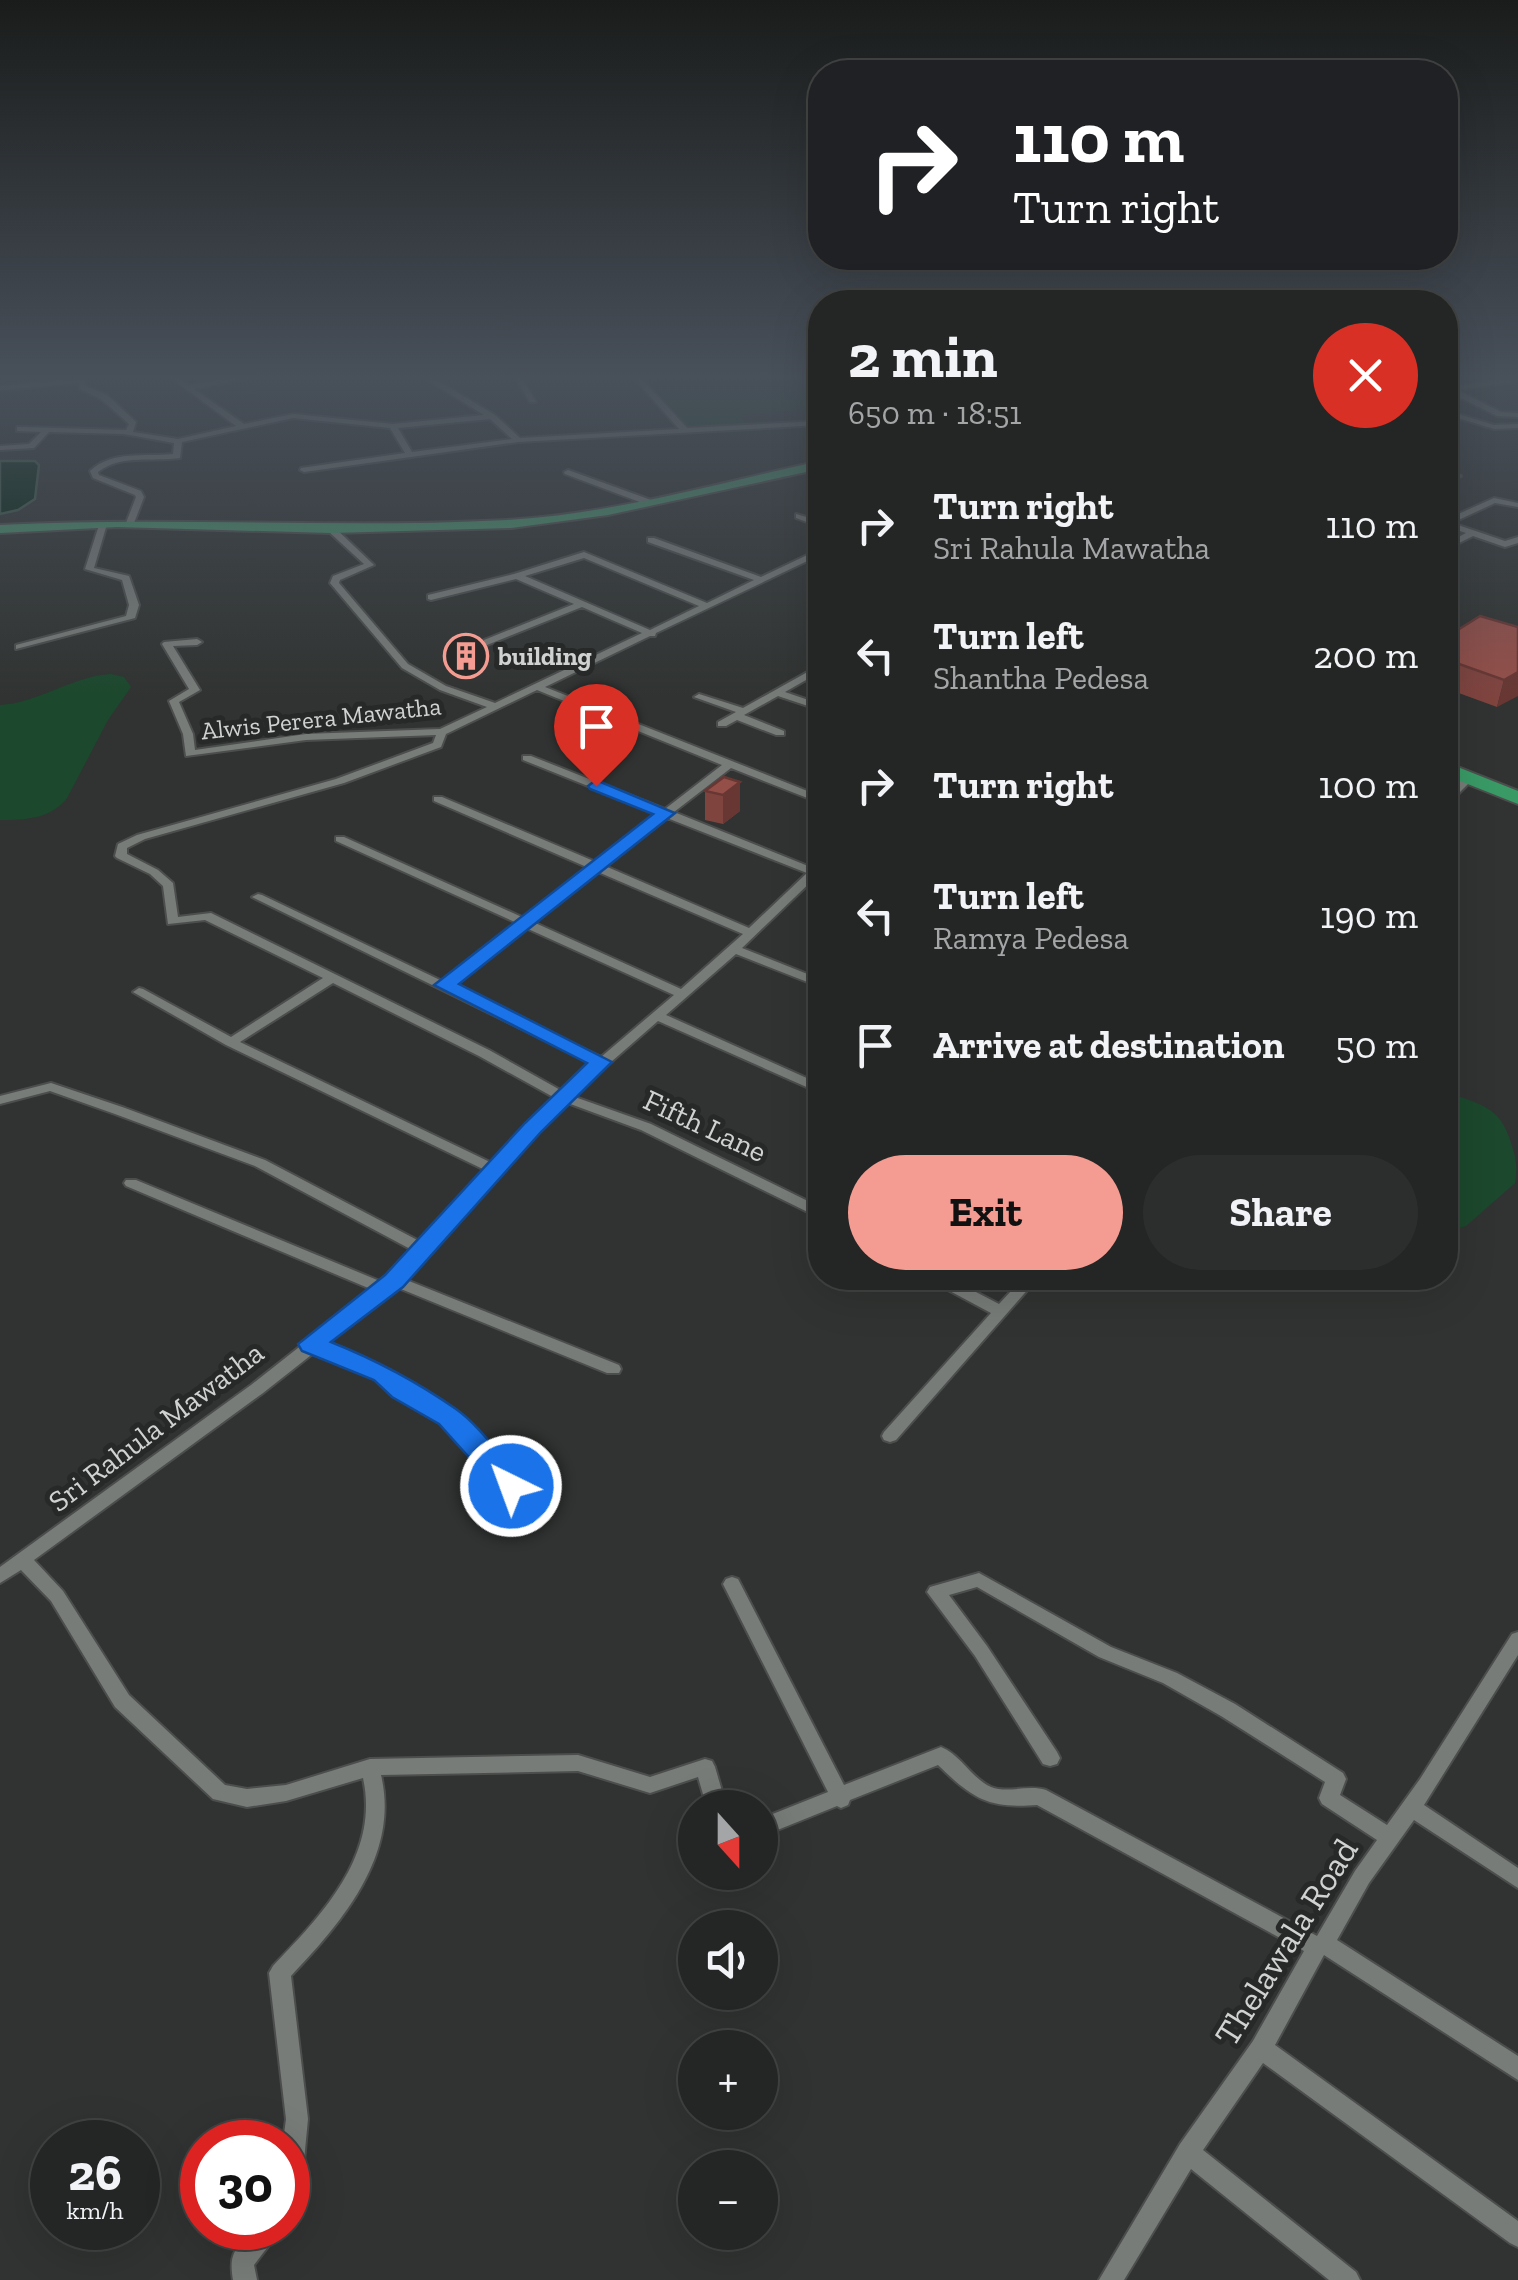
<!DOCTYPE html>
<html lang="en">
<head>
<meta charset="utf-8">
<style>
	:root { --surface:#242625; --page:#2c2e2d; --text:#f1f3f6; --muted:#a3a5a7; --line:#414342; --accent:#f59c92 }
	body { margin:0; font-family:"Zilla Slab",serif; background:var(--page); color:var(--text); height:100vh; display:flex; flex-direction:column; font-size:38px; white-space:nowrap }
	* { box-sizing:border-box; margin:0 }
	p { font-size:32px; color:var(--muted) }
	.icon { flex:none; width:55px; height:55px; fill:none; stroke:currentColor; stroke-width:2; stroke-linecap:round; stroke-linejoin:round }
	.map { position:relative; flex:1; overflow:hidden }
	.panel { position:absolute; left:808px; top:290px; width:650px; height:1000px; display:flex; flex-direction:column; background:var(--surface); border-radius:40px; box-shadow:0 10px 40px #0002,0 0 0 2px var(--line) }
	.panel>* { flex:none }
	.top-card { position:absolute; left:808px; top:60px; width:650px; height:210px; border-radius:40px; box-shadow:0 10px 40px #0002,0 0 0 2px var(--line); background:#202124; color:#fff; overflow:hidden }
	.needle { width:65px; rotate:159deg }
	.fabs { position:absolute; left:678px; top:1790px; display:grid; gap:20px }
	.fabs a { display:grid; place-items:center; width:100px; height:100px; border-radius:50%; background:var(--surface); box-shadow:0 10px 40px #0002,0 0 0 2px var(--line); font-size:50px }
	.speed { position:absolute; left:30px; top:2120px; display:flex; gap:20px; font-size:50px; font-weight:700; text-align:center }
	.speed>* { display:grid; place-content:center; width:130px; height:130px; border-radius:50%; background:var(--surface); box-shadow:0 10px 40px #0002,0 0 0 2px var(--line); line-height:1 }
	.speed small { font-size:25px; font-weight:400 }
	.speed .limit { border:15px solid #d22; background:#fff; color:#111 }
	.pin { position:absolute; display:grid; place-items:center; width:85px; height:85px; color:#fff; margin:-102px -42px; border-radius:50% 50% 50% 0; rotate:-45deg; box-shadow:0 0 10px #0007 }
	.pin .icon { rotate:45deg }
	.me { position:absolute; width:110px; margin:-55px; rotate:318deg; stroke-linejoin:round; filter:drop-shadow(0 0 8px #0008) }
	.turn { display:flex; align-items:center; gap:35px; height:210px; padding:0 40px; font-size:45px }
	.turn .icon { width:130px; height:130px; stroke-width:2.5 }
	.turn b { display:block; font-size:70px; line-height:85px }
	.round { display:grid; place-items:center; flex:none; width:105px; height:105px; border-radius:52px; background:var(--page) }
	.head { display:flex; align-items:center; justify-content:space-between; height:170px; padding:0 40px }
	h1 { font-size:60px; font-weight:800; line-height:75px }
	.primary-button { display:flex; gap:20px; margin-top:auto; padding:20px 40px }
	.primary-button a { flex:1; height:115px; border-radius:60px; background:var(--accent); color:#111; font-size:40px; font-weight:800; line-height:115px; text-align:center }
	.primary-button a+a { background:var(--page); color:var(--text) }
	ul { padding:0; list-style:none }
	li { display:flex; align-items:center; gap:30px; height:130px; padding:0 40px }
	li div { flex:1 }
	li b { display:block; font-size:38px }
	li em { font-style:normal }
	.map>svg:first-child { display:block }
	.green { fill:#1c482d }
	.water { fill:#00230f; stroke:#3e5849; stroke-width:2.5 }
	.lines { fill:none; stroke-linecap:round; stroke-linejoin:round }
	.minor-casing { stroke:#4c4e4d; stroke-width:4 }
	.primary-casing { stroke:#4c4e4d; stroke-width:4 }
	.trunk-casing { stroke:#4c4e4d; stroke-width:4 }
	.minor { fill:#787c79; fill-rule:evenodd }
	.primary { fill:#49936b; fill-rule:evenodd }
	.trunk { fill:#399a66; fill-rule:evenodd }
	.wall { fill:#80443f }
	.shaded-wall { fill:#683733 }
	.building { fill:#954f49; stroke:#683733; stroke-width:2.5 }
	.route { fill:#1a73e8; stroke:#114b97; stroke-width:2.5 }
	.labels { text-anchor:middle; stroke-width:10; stroke-linejoin:round; paint-order:stroke }
	.far-poi-label { font-size:25px; font-weight:bold; fill:#d0d2d1; stroke:#262927; text-anchor:start }
	.far-street-label { font-size:25px; fill:#d0d2d1; stroke:#262927 }
	.street-label { font-size:30px; fill:#d0d2d1; stroke:#262927 }
	.near-street-label { font-size:35px; fill:#d0d2d1; stroke:#262927 }
</style>
</head>
<body>
<div class="map">
<svg width="1518" height="2280" viewBox="0 0 1518 2280">
	<rect width="100%" height="100%" fill="#303331"/>
	<!-- green -->
	<g class="green">
		<polygon points="642,378 820,378 820,403 792,411 739,415 747,425 689,428"/>
		<path d="M111,674L124,677L131,687L108,720L67,798C51,819 25,820 0,820V705C39,703 72,676 111,674Z"/>
		<path d="M1445,1091C1479,1105 1500,1105 1511,1143C1516,1158 1518,1167 1515,1183L1466,1226L1445,1232Z"/>
	</g>
	<!-- water -->
	<polygon class="water" points="0,461 35,461 39,465 35,499 18,510 0,514"/>
	<g class="lines">
		<defs>
			<g id="minor">
				<path d="M85,378L86,386L107,395L136,422L133,432L178,439L236,426L171,378H179L189,385L230,378H249L194,389L244,424L293,414L393,424L484,415L424,378H433L495,415L520,438L679,429L634,378H641L687,428L820,421V425L518,442L304,472L300,470L301,468L405,453L390,428L293,418L182,442L180,458C153,462 121,454 98,472L99,475L141,491L144,497L134,523L130,526L126,523L136,497L135,495L93,478L90,471C112,450 145,457 173,454L174,443L124,434L49,432L34,448L0,450V446L29,444L41,432L17,431V427H20L126,430L129,424L101,399L80,389L79,383L0,390V386ZM490,419L512,439L412,452L398,428Z"/>
				<polygon points="515,378 522,378 536,402 530,402"/>
				<polygon points="1507,378 1518,378 1518,381 1457,390 1501,412 1518,413 1518,417 1497,416 1449,392 1445,392 1445,388"/>
				<polygon points="1445,410 1494,425 1518,424 1518,428 1494,429 1445,414"/>
				<polygon points="1445,453 1450,454 1450,458 1445,458"/>
				<polygon points="568,470 651,500 652,502 645,504 565,474 564,472"/>
				<polygon points="1454,474 1461,476 1445,484 1445,479"/>
				<polygon points="1494,498 1518,503 1518,507 1495,503 1452,523 1505,541 1518,537 1518,543 1505,547 1473,536 1445,550 1445,544 1466,533 1445,526 1445,520"/>
				<polygon points="796,514 820,521 820,527 796,518"/>
				<polygon points="100,522 107,524 94,568 129,576 139,605 135,618 16,649 16,645 126,616 129,605 122,580 85,569"/>
				<path d="M328,527H334L374,565L340,580L339,583L408,664L446,686L495,703L642,633L582,607L487,645L484,644V640L574,604L516,579L431,600L428,599V595L514,574L584,552L707,603L754,580L648,542V538H654L761,577L820,549V555L656,633L655,636H650L545,687L820,796V803L731,768L674,812L813,868L820,864V873L742,948L820,979V987L736,954L666,1015L820,1084V1093L658,1021L572,1096L651,1124L820,1207V1218L641,1130L565,1102L404,1279L619,1365L621,1369L619,1373H607L396,1287L325,1344L390,1370L407,1386L455,1414L517,1481L519,1485L517,1489L511,1491L505,1489L443,1422L395,1394L378,1378L315,1352L263,1393L34,1560L63,1591L129,1695L225,1785L247,1789L286,1785L370,1759L578,1755L650,1777L705,1759L712,1761L715,1767L727,1808H707L698,1777L650,1793L578,1771L381,1775C400,1855 342,1922 291,1976L308,2119L300,2202L296,2210L288,2214V2142H283L286,2119L269,1973L273,1966C322,1915 380,1855 363,1778L286,1801L247,1807L213,1799L115,1707L51,1601L21,1570L0,1583V1567L251,1385L303,1344L306,1340L310,1339L373,1290L126,1186L124,1183L126,1180H136L382,1282L414,1251L255,1166L115,1114L50,1091L0,1104V1096L51,1083L125,1108L265,1160L421,1242L487,1171L226,1045L133,992L139,988L143,989L231,1037L323,978L205,920L168,924L163,886L150,874L117,858L115,856L118,844L137,835L336,779L433,743L436,735L306,740L186,756L183,734L169,701L189,689L162,644L164,642L197,639L202,642L197,645L173,646L200,690L179,702L193,734L195,750L306,734L440,729L487,707L440,690L402,668L330,583L333,576L364,564L328,531ZM584,558L699,606L650,630L525,576ZM537,690L722,765L665,809L531,756H523V760L658,814L596,862L442,797H434V801L589,868L524,918L344,837H336V841L517,923L442,981L262,895L258,894L252,897L594,1064L562,1091L489,1050L211,913L178,917L173,883L158,870L127,854V848L145,839L344,783L441,747L446,734ZM667,818L807,873L749,928L605,866ZM598,872L743,934L681,989L533,922ZM526,928L674,995L601,1057L452,986ZM333,983L479,1056L555,1098L494,1164L240,1042Z"/>
				<polygon points="820,665 820,672 785,692 820,704 820,710 778,696 744,715 784,731 784,735 776,735 737,720 726,726 718,726 718,722 736,712 694,697 699,694 743,708"/>
				<polygon points="1468,775 1473,778 1472,780 1449,803 1445,804 1445,795 1464,776"/>
				<polygon points="931,1278 949,1278 999,1304 1023,1278 1038,1278 896,1440 890,1442 884,1440 882,1436 884,1432 991,1313 933,1282"/>
				<path d="M979,1573L1111,1647L1177,1673L1235,1704L1343,1773L1346,1779L1340,1795L1387,1825L1420,1779L1512,1634L1518,1632V1655L1424,1805L1518,1868V1888L1414,1820L1369,1883L1337,1940L1518,2056V2080L1324,1955L1275,2045L1518,2221V2247L1510,2243L1263,2063L1203,2150L1356,2272L1360,2280H1329L1191,2169L1124,2280H1099L1180,2144L1253,2041L1304,1951L1037,1805C988,1809 972,1798 938,1765L850,1800L848,1805L841,1808L837,1806L760,1837V1819L828,1792L723,1584L726,1579L732,1577L738,1579L844,1785L941,1747C961,1755 971,1778 991,1787C1008,1794 1028,1784 1046,1790L1317,1936L1355,1871L1377,1840L1322,1804L1319,1798L1325,1782L1221,1716L1163,1683L1099,1657L977,1587L949,1595L987,1646L1057,1752L1060,1758L1057,1764L1050,1766L1043,1764L975,1656L927,1592L930,1587Z"/>
				<path d="M254,2228H280L276,2236L254,2265L257,2280H233C228,2251 237,2249 254,2228Z"/>
			</g>
			<path id="primary" d="M820,461V469L608,515L511,528L331,533L117,527L0,533V525C169,516 338,529 507,520C613,514 718,483 820,461Z"/>
			<polygon id="trunk" points="1445,762 1518,791 1518,804 1445,775"/>
		</defs>
		<!-- minor casing -->
		<use href="#minor" class="minor-casing"/>
		<!-- primary casing -->
		<use href="#primary" class="primary-casing"/>
		<!-- trunk casing -->
		<use href="#trunk" class="trunk-casing"/>
		<!-- minor -->
		<use href="#minor" class="minor"/>
		<!-- primary -->
		<use href="#primary" class="primary"/>
		<!-- trunk -->
		<use href="#trunk" class="trunk"/>
	</g>
	<!-- wall -->
	<g class="wall">
		<polygon points="1518,627 1497,707 1445,688 1445,638"/>
		<polygon points="449,648 481,650 481,657 465,664 450,655"/>
		<polygon points="724,777 740,811 723,824 705,820 705,791"/>
	</g>
	<!-- shaded-wall -->
	<g class="shaded-wall">
		<polygon points="481,650 481,657 465,664 465,657"/>
		<polygon points="1518,672 1518,696 1497,707 1504,680"/>
		<polygon points="740,782 740,811 723,824 723,795"/>
	</g>
	<!-- building -->
	<g class="building">
		<polygon points="1480,616 1518,627 1518,672 1504,680 1445,659 1445,638"/>
		<polygon points="466,642 481,650 465,657 449,648"/>
		<polygon points="724,777 740,782 723,795 705,791"/>
	</g>
	<!-- sky -->
	<linearGradient id="sky" x2="0" y2="1"><stop stop-color="#1a1c1b"/><stop offset="0.54" stop-color="#48505a"/><stop offset="1" stop-color="#48505a" stop-opacity="0"/></linearGradient>
	<rect width="1518" height="698" fill="url(#sky)"/>
	<!-- route -->
	<path class="route" d="M596,780L675,813L459,984L612,1062L541,1132L403,1287L331,1342C376,1360 416,1381 456,1409C480,1426 500,1456 521,1478L525,1486L521,1493L511,1496L501,1493L439,1424L392,1397L374,1380L302,1351L298,1344L385,1275L525,1123L587,1063L434,985L653,814L590,789L588,786Z"/>
	<!-- icons -->
	<defs>
		<symbol id="building-ring" viewBox="-11 -11 22 22"><circle r="9.5" fill="#262927" stroke="#f59c92" stroke-width="1.5"/><path d="M-4-6H4V6H1V3H-1V6H-4ZM-2.5-4.3h1.7v1.8h-1.7ZM.8-4.3h1.7v1.8H.8ZM-2.5-1h1.7V.8h-1.7ZM.8-1h1.7V.8H.8Z" fill="#f59c92"/></symbol>
	</defs>
	<g fill-rule="evenodd">
		<use href="#building-ring" x="441" y="631" width="50" height="50"/>
	</g>
	<g class="labels">
		<!-- far-poi labels -->
		<g class="far-poi-label">
			<text x="498" y="665">building</text>
		</g>
		<!-- far-street labels -->
		<g class="far-street-label">
			<text transform="translate(321 718) rotate(-6)" y="9">Alwis Perera Mawatha</text>
		</g>
		<!-- street labels -->
		<g class="street-label">
			<text transform="translate(705 1126) rotate(25)" y="10">Fifth Lane</text>
			<text transform="translate(156 1427) rotate(-37)" y="10">Sri Rahula Mawatha</text>
		</g>
		<!-- near-street labels -->
		<g class="near-street-label">
			<text transform="translate(1286 1942) rotate(-58)" y="12">Thelawala Road</text>
		</g>
	</g>
</svg>
<div class="fabs">
<a><svg class="needle" viewBox="-14 -14 28 28"><path d="M0-13l5 13h-10z" fill="#e53935"/><path d="M0 13l5-13h-10z" fill="#a3a5a7"/></svg></a>
<a><svg class="icon" aria-label="sound" viewBox="0 0 24 24"><path d="M4 9h4l5-4v14l-5-4H4zM17 9q2 3 0 6"/></svg></a>
<a>+</a>
<a>−</a>
</div>
<div class="speed"><div>26<small>km/h</small></div><div class="limit">30</div></div>
<div class="pin" style="left:596px;top:786px;background:#d93025"><svg class="icon" aria-label="arrive" viewBox="0 0 24 24"><path d="M6 21V4h12l-3 4 3 4H6"/></svg></div>
<svg class="me" style="left:511px;top:1486px" viewBox="-20 -20 40 40"><circle r="17" fill="#1a73e8" stroke="#fff" stroke-width="3"/><path d="M0-11L8 9 0 5-8 9z" fill="#fff"/></svg>
<div class="top-card">
<div class="turn"><svg class="icon" aria-label="right" viewBox="0 0 24 24"><path d="M7 20v-9h11M14 6l5 5-5 5"/></svg><div><b>110 m</b>Turn right</div></div>
</div>
<section class="panel">
<div class="head"><div><h1>2 min</h1><p>650 m · 18:51</p></div><a class="round" style="background:#d93025;color:#fff"><svg class="icon" aria-label="close" viewBox="0 0 24 24"><path d="M6 6l12 12M18 6L6 18"/></svg></a></div>
<ul>
<li><svg class="icon" aria-label="right" viewBox="0 0 24 24"><path d="M7 20v-9h11M14 6l5 5-5 5"/></svg><div><b>Turn right</b><p>Sri Rahula Mawatha</p></div><em>110 m</em></li>
<li><svg class="icon" aria-label="left" viewBox="0 0 24 24"><path d="M17 20v-9H6M10 6l-5 5 5 5"/></svg><div><b>Turn left</b><p>Shantha Pedesa</p></div><em>200 m</em></li>
<li><svg class="icon" aria-label="right" viewBox="0 0 24 24"><path d="M7 20v-9h11M14 6l5 5-5 5"/></svg><div><b>Turn right</b></div><em>100 m</em></li>
<li><svg class="icon" aria-label="left" viewBox="0 0 24 24"><path d="M17 20v-9H6M10 6l-5 5 5 5"/></svg><div><b>Turn left</b><p>Ramya Pedesa</p></div><em>190 m</em></li>
<li><svg class="icon" aria-label="arrive" viewBox="0 0 24 24"><path d="M6 21V4h12l-3 4 3 4H6"/></svg><div><b>Arrive at destination</b></div><em>50 m</em></li>
</ul>
<div class="primary-button"><a>Exit</a><a>Share</a></div>
</section>
</div>
</body>
</html>
